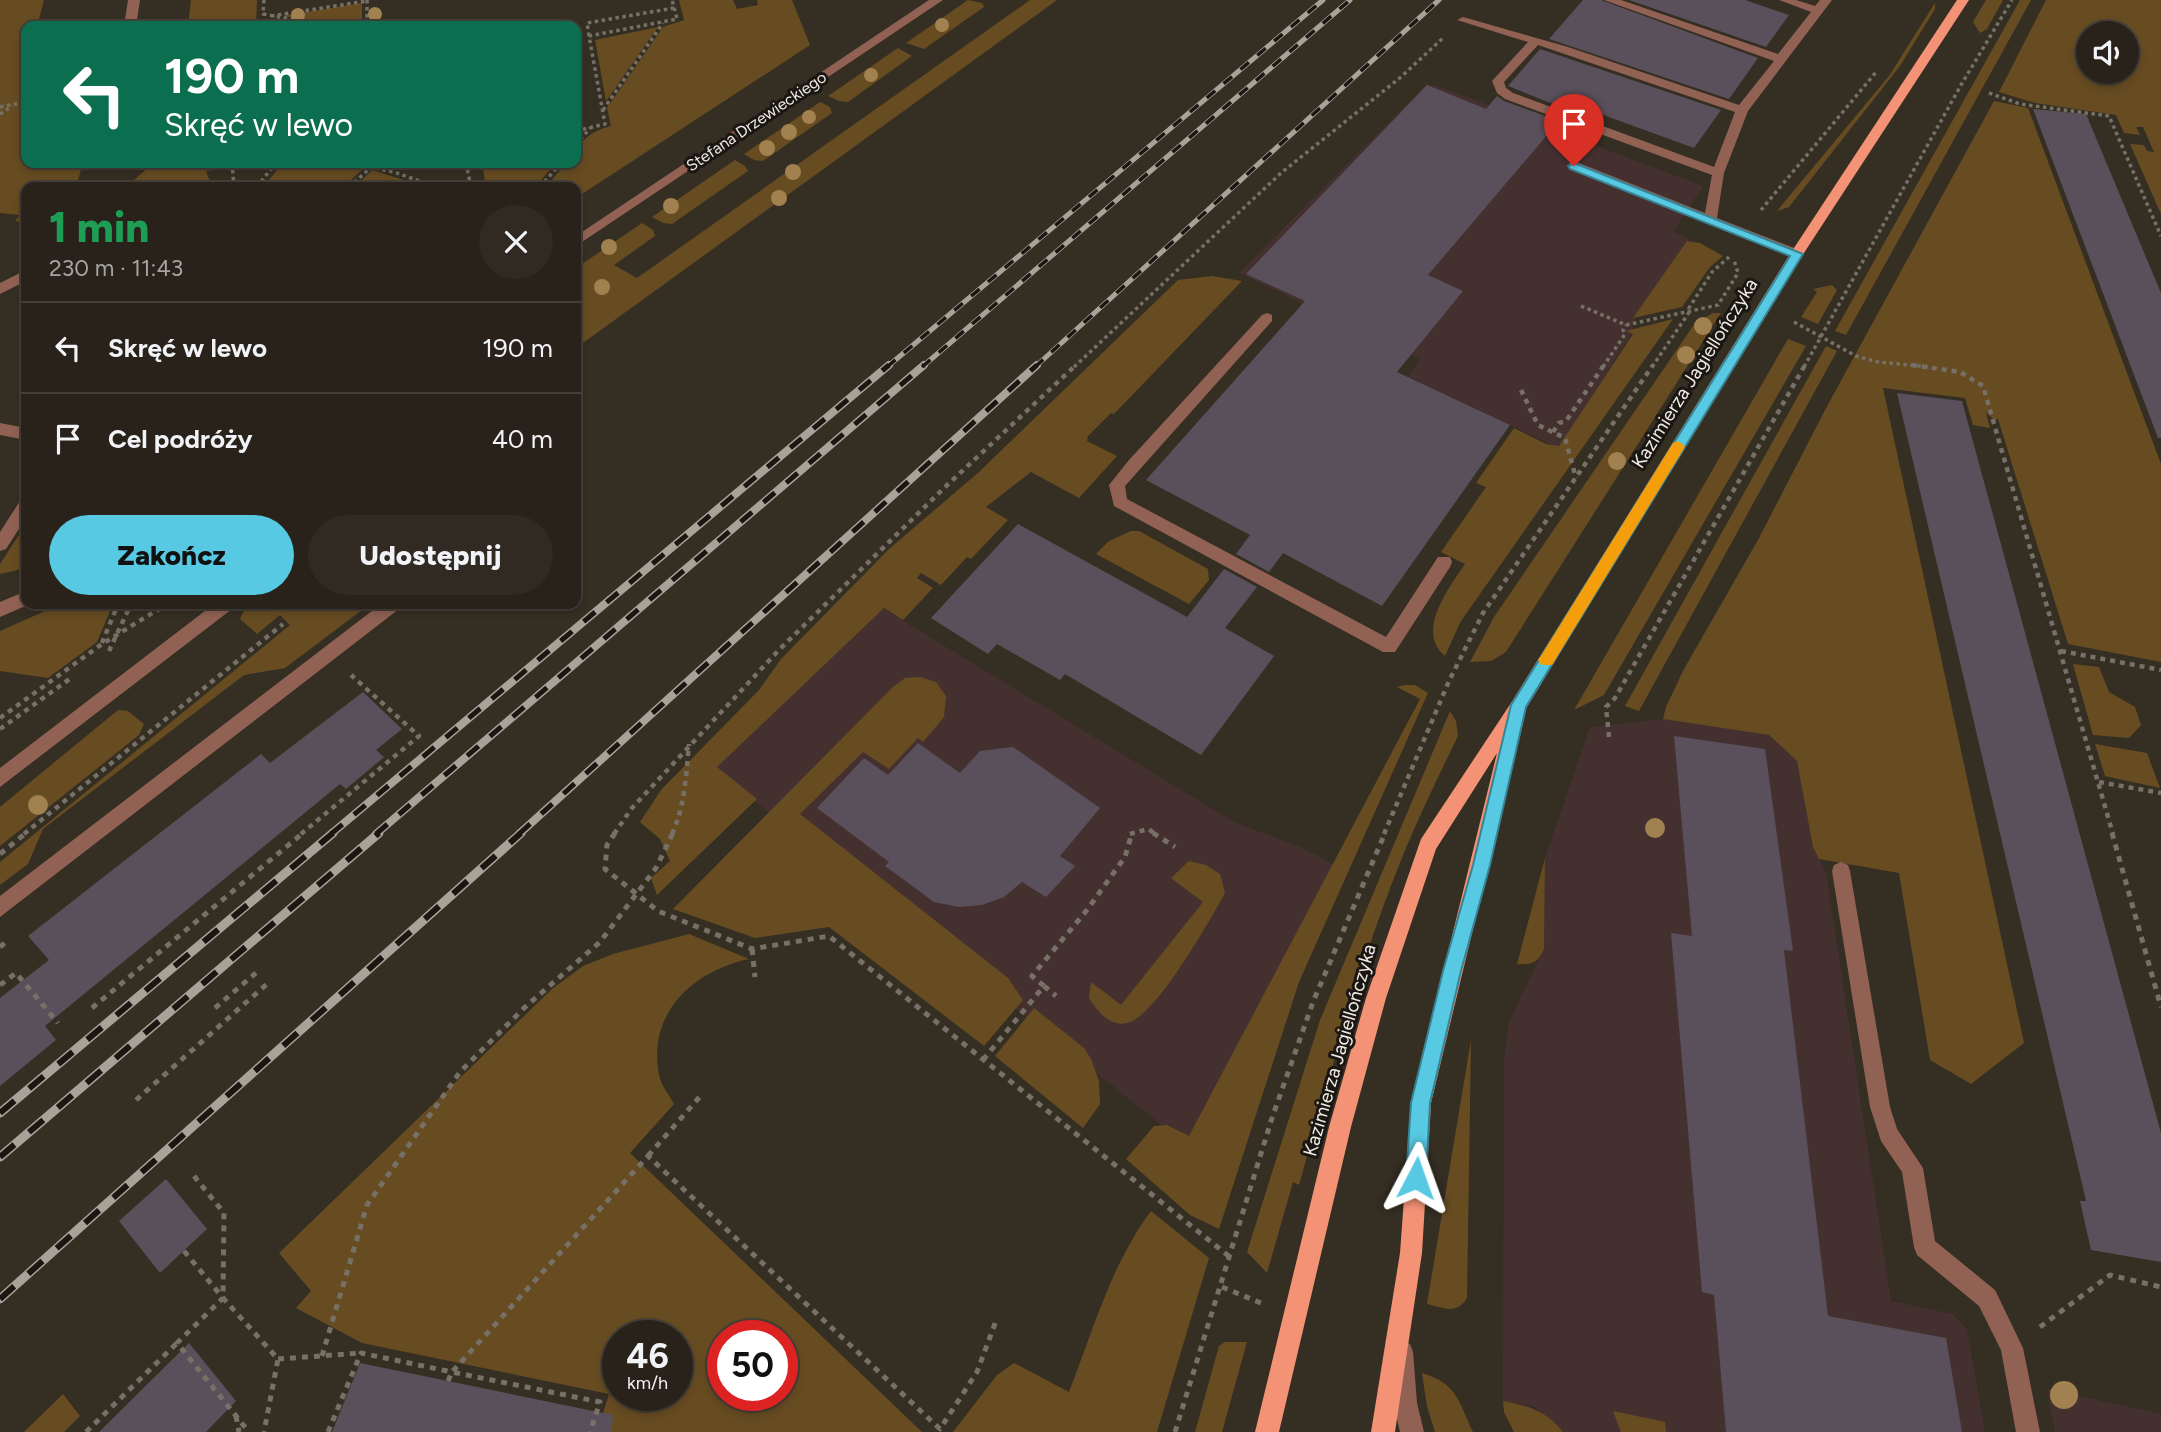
<!DOCTYPE html>
<html lang="pl">
<head>
<meta charset="utf-8">
<style>
	:root { --surface:#28221a; --page:#302a23; --text:#f1f3f6; --muted:#a5a4a2; --line:#443f39; --accent:#57c9e2 }
	body { margin:0; font-family:Figtree,sans-serif; background:var(--page); color:var(--text); height:100vh; display:flex; flex-direction:column; font-size:26px; white-space:nowrap }
	* { box-sizing:border-box; margin:0 }
	p { font-size:23px; color:var(--muted) }
	.icon { flex:none; width:38px; height:38px; fill:none; stroke:currentColor; stroke-width:2; stroke-linecap:round; stroke-linejoin:round }
	.map { position:relative; flex:1; overflow:hidden }
	.sheet { position:absolute; left:21px; top:182px; width:560px; height:427px; display:flex; flex-direction:column; background:var(--surface); border-radius:14px; box-shadow:0 4px 10px #0003,0 0 0 2px var(--line) }
	.sheet>* { flex:none }
	.guide { position:absolute; left:21px; top:21px; width:560px; height:147px; border-radius:14px; box-shadow:0 4px 10px #0003,0 0 0 2px var(--line); background:#0b6e4f; color:#fff; overflow:hidden }
	.fabs { position:absolute; left:2076px; top:21px; display:grid; gap:14px }
	.fabs a { display:grid; place-items:center; width:63px; height:63px; border-radius:50%; background:var(--surface); box-shadow:0 4px 10px #0003,0 0 0 2px var(--line); font-size:35px }
	.speed { position:absolute; left:602px; top:1320px; display:flex; gap:14px; font-size:35px; font-weight:700; text-align:center }
	.speed>* { display:grid; place-content:center; width:91px; height:91px; border-radius:50%; background:var(--surface); box-shadow:0 4px 10px #0003,0 0 0 2px var(--line); line-height:1 }
	.speed small { font-size:18px; font-weight:400 }
	.speed .limit { border:10px solid #d22; background:#fff; color:#111 }
	.pin { position:absolute; display:grid; place-items:center; width:60px; height:60px; color:#fff; margin:-72px -30px; border-radius:50% 50% 50% 0; rotate:-45deg; box-shadow:0 0 7px #0007 }
	.pin .icon { rotate:45deg }
	.me { position:absolute; width:77px; margin:-38px; rotate:4deg; stroke-linejoin:round; filter:drop-shadow(0 0 5px #0008) }
	.turn { display:flex; align-items:center; gap:24px; height:147px; padding:0 28px; font-size:32px }
	.turn .icon { width:91px; height:91px; stroke-width:2.5 }
	.turn b { display:block; font-size:49px; line-height:60px }
	.round { display:grid; place-items:center; flex:none; width:74px; height:74px; border-radius:37px; background:var(--page) }
	.overview { display:flex; align-items:center; justify-content:space-between; height:119px; padding:0 28px }
	h1 { font-size:42px; font-weight:800; line-height:52px; color:#1e9e55 }
	.cta { display:flex; gap:14px; margin-top:auto; padding:14px 28px }
	.cta a { flex:1; height:80px; border-radius:42px; background:var(--accent); color:#111; font-size:28px; font-weight:800; line-height:80px; text-align:center }
	.cta a+a { background:var(--page); color:var(--text) }
	ul { padding:0; list-style:none }
	li { display:flex; align-items:center; gap:21px; height:91px; padding:0 28px; border-top:2px solid var(--line) }
	li div { flex:1 }
	li b { display:block; font-size:26px }
	li em { font-style:normal }
	.map>svg:first-child { display:block }
	.commercial { fill:#453030 }
	.green { fill:#674c22; fill-rule:evenodd }
	.building { fill:#5a505b }
	.lines { fill:none; stroke-linecap:round; stroke-linejoin:round }
	.path-far2 { stroke:#767066; stroke-width:3.5; stroke-dasharray:3.5 3.5; stroke-linecap:butt }
	.path-far1 { stroke:#767066; stroke-width:4.5; stroke-dasharray:5 5; stroke-linecap:butt }
	.path { stroke:#767066; stroke-width:5; stroke-dasharray:6 6; stroke-linecap:butt }
	.minor { fill:#916254; fill-rule:evenodd }
	.major { fill:#f39275; fill-rule:evenodd }
	.rail-far2-casing { stroke:#a8a299; stroke-width:5 }
	.rail-far1-casing { stroke:#a8a299; stroke-width:8 }
	.rail-casing { stroke:#a8a299; stroke-width:9 }
	.rail-far2 { stroke:#1a1612; stroke-width:3.5; stroke-dasharray:11; stroke-linecap:butt }
	.rail-far1 { stroke:#1a1612; stroke-width:5; stroke-dasharray:15; stroke-linecap:butt }
	.rail { stroke:#1a1612; stroke-width:6; stroke-dasharray:19; stroke-linecap:butt }
	.tree { fill:#a28150 }
	.route { fill:#57c9e2; stroke:#398393; stroke-width:2 }
	.slow { fill:#f59e0b }
	.labels { text-anchor:middle; stroke-width:6; stroke-linejoin:round; paint-order:stroke }
	.far-street-label { font-size:16px; fill:#efeae3; stroke:#1a1612 }
	.street-label { font-size:19px; fill:#efeae3; stroke:#1a1612 }
</style>
</head>
<body>
<div class="map">
<svg width="2161" height="1432" viewBox="0 0 2161 1432">
	<rect width="100%" height="100%" fill="#352e23"/>
	<!-- commercial -->
	<g class="commercial">
		<polygon points="1426,85 1438,86 1703,186 1673,232 1690,239 1635,317 1632,333 1559,448 1408,377 1420,359 1239,273"/>
		<polygon points="882,608 1234,822 1303,848 1336,866 1188,1146 713,768"/>
		<polygon points="1663,719 1769,735 1797,761 1813,847 1826,872 1891,1301 1953,1314 1967,1329 1985,1432 1563,1432 1535,1407 1503,1401 1504,1061 1509,1022 1544,949 1545,858 1590,727"/>
		<polygon points="2047,1389 2161,1414 2161,1432 2055,1432"/>
	</g>
	<!-- green -->
	<g class="green">
		<polygon points="0,0 44,0 37,26 26,26 26,163 83,163 76,187 26,187 26,223 15,221 20,215 0,213"/>
		<polygon points="191,0 257,0 256,26 188,26"/>
		<path d="M679,0H733L737,9L758,5L757,0H792L810,45L576,198V187H546L566,163H576C576,140 592,131 611,126L607,108L663,27L684,20Z"/>
		<polygon points="968,0 982,3 984,7 924,49 906,43"/>
		<polygon points="1030,0 1057,0 576,348 576,268 642,223 653,230 655,236 614,265 637,278"/>
		<polygon points="1986,0 2003,0 1987,29 1980,33 1973,22"/>
		<polygon points="2020,0 2031,0 1846,335 1835,331"/>
		<path d="M2046,0H2161V214L2130,144L2144,145L2147,151L2154,152L2143,127H2136L2140,135L2124,133L2116,115L2035,103L1999,92ZM2088,33H2126V72H2088Z"/>
		<polygon points="362,3 362,26 341,26 282,16"/>
		<polygon points="1935,3 1935,9 1900,66 1789,207 1777,211 1889,76"/>
		<polygon points="658,27 606,101 595,40"/>
		<polygon points="898,48 912,56 848,102 839,101 828,96"/>
		<polygon points="1994,101 2028,108 2161,464 2161,662 2068,644 1998,419 1994,420 1986,412 1990,428 1973,425 1965,398 1883,388 2024,1043 1971,1084 1930,1060 1899,873 1819,859 1813,847 1797,761 1769,735 1663,719 1666,707 1684,669 1759,538 1825,410"/>
		<polygon points="820,102 830,107 832,113 763,161 754,160 744,154"/>
		<polygon points="735,160 745,166 748,171 672,224 663,223 652,217"/>
		<polygon points="150,163 226,163 226,168 206,171 212,187 126,187 149,167"/>
		<polygon points="337,163 364,168 343,187 268,181 278,169"/>
		<polygon points="482,163 556,163 535,187 486,187"/>
		<polygon points="372,170 426,187 355,187"/>
		<polygon points="1687,241 1700,243 1723,256 1710,267 1682,307 1633,318"/>
		<polygon points="1212,276 1242,281 1114,414 1111,413 1088,436 1087,441 1117,456 1079,498 1031,472 986,507 1008,520 971,559 967,557 941,585 921,573 917,578 933,588 903,620 884,608 717,767 757,799 657,895 651,878 670,861 660,839 640,822 661,790 759,690 781,659 889,549 979,472 1178,280"/>
		<polygon points="1832,285 1837,290 1818,324 1801,317 1817,292 1813,289"/>
		<polygon points="1713,313 1721,313 1506,652 1491,661 1470,662 1494,617 1695,323"/>
		<path d="M1673,319L1461,621L1445,656C1415,632 1449,588 1465,564L1441,552L1486,487L1476,483L1514,428L1546,444L1559,446L1633,334L1626,331Z"/>
		<polygon points="1788,339 1806,346 1604,695 1574,710"/>
		<polygon points="1826,346 1837,351 1639,711 1625,706"/>
		<polygon points="26,524 26,568 0,574 0,564"/>
		<polygon points="1131,531 1139,531 1208,569 1209,580 1189,604 1096,554 1109,541"/>
		<polygon points="61,604 113,604 97,642 48,678 0,671 0,631"/>
		<polygon points="254,604 370,604 285,668 244,675 43,829 28,864 0,885 0,862 290,625 280,615 257,634 240,619 243,612"/>
		<polygon points="2073,664 2099,667 2109,692 2135,707 2141,725 2129,738 2093,735"/>
		<polygon points="920,677 936,682 946,696 944,717 923,742 918,738 889,769 863,752 800,814 1008,978 1023,1000 984,1046 829,927 755,938 673,909 893,687 905,678"/>
		<polygon points="1405,685 1415,685 1428,693 1299,982 1219,1229 1190,1215 1126,1159 1154,1126 1167,1125 1189,1136 1420,699 1397,687"/>
		<polygon points="118,710 128,711 144,724 139,735 0,846 0,807"/>
		<path d="M1450,711L1456,721L1458,736C1440,773 1422,810 1406,848C1361,956 1331,1072 1299,1185L1293,1182L1267,1273L1247,1252L1320,1020Z"/>
		<polygon points="2095,744 2147,753 2160,788 2105,776"/>
		<path d="M1545,858L1544,949C1538,963 1532,965 1517,964Z"/>
		<path d="M1189,861L1206,865L1220,874L1225,893C1210,920 1155,1018 1127,1023C1110,1027 1097,1011 1089,998L1091,982L1121,1005L1203,902L1171,878Z"/>
		<path d="M689,934L749,959C693,971 647,1013 659,1075C661,1085 669,1095 674,1104L630,1153L922,1432H597L609,1394L362,1343L296,1308L311,1291L279,1253L552,989L583,966L613,954ZM618,1335H677V1395H618ZM723,1335H782V1395H723Z"/>
		<polygon points="1034,1008 1084,1048 1091,1059 1099,1081 1100,1104 1083,1128 995,1056"/>
		<path d="M1471,1040L1467,1298C1457,1315 1444,1308 1427,1304Z"/>
		<path d="M1151,1211L1209,1258L1157,1432H953L997,1375L1014,1363L1069,1392C1093,1330 1111,1265 1151,1211Z"/>
		<polygon points="1225,1342 1247,1342 1222,1432 1195,1432 1219,1346"/>
		<path d="M1422,1373C1458,1384 1458,1401 1473,1432H1435L1427,1407Z"/>
		<polygon points="63,1394 80,1416 64,1432 24,1432"/>
		<path d="M1503,1401C1529,1406 1546,1411 1563,1432H1514L1504,1412Z"/>
		<polygon points="1613,1411 1665,1422 1666,1432 1621,1432"/>
	</g>
	<!-- building -->
	<g class="building">
		<polygon points="1583,0 1601,0 1758,58 1729,99 1549,39"/>
		<polygon points="1629,0 1745,0 1789,15 1766,47"/>
		<polygon points="1540,49 1721,110 1694,148 1573,104 1568,110 1508,86"/>
		<polygon points="1427,85 1486,109 1497,96 1504,101 1559,121 1428,275 1463,291 1397,372 1510,425 1382,606 1283,553 1269,572 1236,554 1250,535 1146,480 1305,301 1246,274"/>
		<polygon points="2033,109 2086,114 2161,293 2161,438 2158,438"/>
		<polygon points="1897,393 1962,401 2161,1133 2161,1262 2091,1250 2080,1201 2086,1201"/>
		<polygon points="1018,524 1187,617 1224,569 1257,587 1225,628 1274,656 1201,755 1065,674 1060,680 997,644 988,654 931,618"/>
		<polygon points="363,692 402,729 376,750 384,757 346,789 340,784 45,1026 56,1040 0,1086 0,998 49,960 28,936 261,754 270,763"/>
		<polygon points="1674,736 1765,749 1793,951 1784,950 1828,1316 1946,1338 1962,1432 1726,1432 1714,1295 1702,1292 1671,933 1692,936"/>
		<polygon points="918,743 960,773 980,751 1013,747 1100,808 1060,856 1075,866 1046,897 1022,882 1004,897 982,905 959,907 934,902 885,866 889,862 817,808 864,758 888,775"/>
		<polygon points="166,1179 207,1229 160,1273 119,1221"/>
		<polygon points="189,1343 236,1401 206,1432 99,1432"/>
		<polygon points="360,1363 613,1415 611,1432 332,1432"/>
	</g>
	<g class="lines">
		<!-- path-far2 -->
		<g class="path-far2">
			<polyline points="264,0 263,14 329,26"/>
			<polyline points="367,0 367,26"/>
			<polyline points="271,16 367,1"/>
			<polyline points="589,36 587,23 674,8"/>
			<polyline points="1989,93 2020,104 2109,116 2161,236"/>
			<polyline points="0,107 26,102"/>
			<polyline points="603,110 663,23"/>
			<polyline points="0,114 12,106"/>
			<polyline points="576,131 605,124 589,36 677,19 672,0"/>
			<polyline points="576,145 590,128"/>
			<polyline points="194,163 229,163"/>
			<polyline points="232,163 234,187"/>
			<polyline points="245,163 300,163"/>
			<polyline points="355,163 397,173 436,187"/>
			<polyline points="466,163 471,187"/>
			<polyline points="257,187 274,165"/>
			<polyline points="349,187 376,163"/>
			<polyline points="540,187 561,163"/>
			<polyline points="1761,210 1877,71"/>
			<polyline points="1581,306 1626,325 1718,305 1738,273 1734,260"/>
			<polyline points="1794,322 1856,356 1878,362 1931,367"/>
			<polyline points="1074,367 1281,173 1401,77 1443,38"/>
			<polyline points="1603,367 1625,334 1623,330 1626,325"/>
			<polyline points="1652,367 1690,311 1689,308 1712,272 1729,257"/>
			<polyline points="1804,367 1961,85 2012,0"/>
		</g>
		<!-- path-far1 -->
		<g class="path-far1">
			<polyline points="1912,365 1960,372 1983,386 2113,834"/>
			<polyline points="1521,390 1538,425 1565,438 1576,478"/>
			<polyline points="1553,432 1559,423 1566,421 1604,365"/>
			<polyline points="102,643 118,604"/>
			<polyline points="109,651 131,604"/>
			<polyline points="2061,651 2161,670"/>
			<polyline points="0,718 102,644 167,604"/>
			<polyline points="0,729 71,678"/>
			<polyline points="1609,737 1606,707 1615,698 1805,365"/>
			<polyline points="2099,782 2161,793"/>
			<polyline points="24,834 283,624"/>
			<polyline points="301,834 419,736 351,675"/>
			<polyline points="614,834 632,808 778,651 944,488 1076,365"/>
			<path d="M672,834C685,806 686,775 689,744"/>
			<polyline points="1130,834 1148,829 1156,834"/>
			<polyline points="1384,834 1449,681 1483,613 1653,365"/>
		</g>
		<!-- path -->
		<g class="path">
			<polyline points="615,833 607,845 605,869 658,911 752,949 829,936 1230,1257"/>
			<polyline points="1153,833 1175,847"/>
			<polyline points="2112,833 2161,1007"/>
			<polyline points="0,854 26,833"/>
			<polyline points="0,947 8,940"/>
			<polyline points="752,949 755,977"/>
			<polyline points="0,985 16,973 58,1023"/>
			<polyline points="1044,986 1056,996"/>
			<polyline points="92,1008 303,833"/>
			<polyline points="215,1008 257,972"/>
			<polyline points="983,1060 1044,986 1032,976 1087,910 1125,857 1132,833"/>
			<polyline points="136,1100 268,983"/>
			<polyline points="648,1156 703,1093"/>
			<polyline points="194,1176 224,1213 223,1298 278,1359 264,1432"/>
			<polyline points="184,1251 223,1298 177,1343 249,1432"/>
			<polyline points="1222,1287 1261,1303"/>
			<polyline points="2040,1327 2110,1275 2161,1287"/>
			<polyline points="322,1356 367,1205 460,1072 524,1008 600,942 656,868 673,833"/>
			<polyline points="278,1359 361,1353"/>
			<polyline points="448,1381 452,1372 600,1402 590,1432"/>
			<polyline points="236,1416 239,1432"/>
			<polyline points="86,1432 177,1343"/>
			<polyline points="328,1432 361,1353 452,1372 648,1156 940,1429 977,1372 996,1321"/>
			<polyline points="1175,1432 1272,1118 1313,1002 1385,833"/>
		</g>
		<!-- minor -->
		<g class="minor">
			<polygon points="128,0 140,0 136,26 124,26"/>
			<polygon points="929,0 943,0 576,246 576,236"/>
			<path d="M1604,0H1621L1778,54L1811,12L1779,0H1796L1815,6L1820,0H1832L1748,111L1724,173L1717,218L1802,251V257H1792L1569,169V163H1579L1705,213L1712,175L1505,99L1497,93L1492,81L1528,42L1457,20L1463,17L1568,47L1739,105L1774,61ZM1538,45L1735,112L1714,167L1513,93L1506,88L1504,82Z"/>
			<polygon points="26,270 26,281 0,294 0,283"/>
			<polygon points="1267,313 1272,315 1272,321 1125,486 1127,499 1386,637 1438,557 1450,557 1452,562 1450,567 1395,652 1383,652 1114,506 1109,485 1129,460 1262,315"/>
			<polygon points="0,423 26,428 26,440 0,435"/>
			<polygon points="26,499 26,518 6,549 0,551 0,532 20,501"/>
			<polygon points="26,591 26,604 30,604 0,617 0,602"/>
			<polygon points="214,604 234,604 232,609 0,787 0,768"/>
			<polygon points="381,604 401,604 399,609 0,917 0,896"/>
			<polygon points="1841,862 1848,865 1850,871 1890,1107 1897,1129 1923,1168 1935,1241 1995,1290 2023,1348 2040,1432 2016,1432 2001,1350 1979,1306 1917,1255 1914,1247 1902,1172 1881,1141 1870,1107 1832,871 1834,865"/>
			<path d="M1402,1341L1410,1344L1413,1352L1417,1403L1424,1432H1400C1395,1409 1385,1366 1394,1344Z"/>
		</g>
		<!-- major -->
		<polygon class="major" points="1957,0 1969,0 1802,256 1522,715 1524,718 1431,1103 1422,1253 1395,1432 1371,1432 1400,1253 1411,1103 1497,753 1436,849 1386,998 1351,1127 1279,1432 1255,1432 1329,1127 1366,998 1421,839 1513,700 1792,251"/>
		<defs>
			<g id="rail-far2">
				<polyline points="887,367 1323,0"/>
				<polyline points="922,367 1350,0"/>
				<polyline points="1035,367 1439,0"/>
			</g>
			<g id="rail-far1">
				<polyline points="331,834 889,365"/>
				<polyline points="376,834 924,365"/>
				<polyline points="519,834 1037,365"/>
			</g>
			<g id="rail">
				<polyline points="0,1113 333,833"/>
				<polyline points="0,1157 379,833"/>
				<polyline points="0,1299 521,833"/>
			</g>
		</defs>
		<!-- rail-far2 casing -->
		<use href="#rail-far2" class="rail-far2-casing"/>
		<!-- rail-far1 casing -->
		<use href="#rail-far1" class="rail-far1-casing"/>
		<!-- rail casing -->
		<use href="#rail" class="rail-casing"/>
		<!-- rail-far2 -->
		<use href="#rail-far2" class="rail-far2"/>
		<!-- rail-far1 -->
		<use href="#rail-far1" class="rail-far1"/>
		<!-- rail -->
		<use href="#rail" class="rail"/>
	</g>
	<!-- trees -->
	<g class="tree">
		<circle cx="375" cy="14" r="7"/>
		<circle cx="298" cy="15" r="7"/>
		<circle cx="942" cy="25" r="7"/>
		<circle cx="871" cy="75" r="7"/>
		<circle cx="809" cy="117" r="7"/>
		<circle cx="789" cy="132" r="8"/>
		<circle cx="767" cy="148" r="8"/>
		<circle cx="793" cy="172" r="8"/>
		<circle cx="779" cy="198" r="8"/>
		<circle cx="671" cy="206" r="8"/>
		<circle cx="609" cy="247" r="8"/>
		<circle cx="602" cy="287" r="8"/>
		<circle cx="1703" cy="326" r="9"/>
		<circle cx="1686" cy="355" r="9"/>
		<circle cx="1617" cy="461" r="9"/>
		<circle cx="38" cy="805" r="10"/>
		<circle cx="1655" cy="828" r="10"/>
		<circle cx="2064" cy="1395" r="14"/>
	</g>
	<!-- route -->
	<polygon class="route" points="1574,163 1803,254 1526,707 1490,865 1461,971 1430,1103 1426,1178 1423,1185 1416,1188 1409,1185 1406,1178 1411,1103 1443,971 1473,865 1511,705 1790,256 1570,169 1568,166"/>
	<!-- slow -->
	<polygon class="slow" points="1678,441 1685,446 1683,450 1552,665 1541,665 1538,660 1541,656 1673,443"/>
	<g class="labels">
		<!-- far-street labels -->
		<g class="far-street-label">
			<text transform="translate(756 121) rotate(-34)" y="6">Stefana Drzewieckiego</text>
		</g>
		<!-- street labels -->
		<g class="street-label">
			<text transform="translate(1694 373) rotate(-58)" y="7">Kazimierza Jagiellończyka</text>
			<text transform="translate(1339 1050) rotate(-74)" y="7">Kazimierza Jagiellończyka</text>
		</g>
	</g>
</svg>
<div class="fabs">
<a><svg class="icon" aria-label="sound" viewBox="0 0 24 24"><path d="M4 9h4l5-4v14l-5-4H4zM17 9q2 3 0 6"/></svg></a>
</div>
<div class="speed"><div>46<small>km/h</small></div><div class="limit">50</div></div>
<div class="pin" style="left:1574px;top:166px;background:#d93025"><svg class="icon" aria-label="arrive" viewBox="0 0 24 24"><path d="M6 21V4h12l-3 4 3 4H6"/></svg></div>
<svg class="me" style="left:1416px;top:1178px" viewBox="-20 -20 40 40"><path d="M0-17L14 15 0 8-14 15z" fill="#57c9e2" stroke="#fff" stroke-width="4"/></svg>
<div class="guide">
<div class="turn"><svg class="icon" aria-label="left" viewBox="0 0 24 24"><path d="M17 20v-9H6M10 6l-5 5 5 5"/></svg><div><b>190 m</b>Skręć w lewo</div></div>
</div>
<section class="sheet">
<div class="overview"><div><h1>1 min</h1><p>230 m · 11:43</p></div><a class="round"><svg class="icon" aria-label="close" viewBox="0 0 24 24"><path d="M6 6l12 12M18 6L6 18"/></svg></a></div>
<ul>
<li><svg class="icon" aria-label="left" viewBox="0 0 24 24"><path d="M17 20v-9H6M10 6l-5 5 5 5"/></svg><div><b>Skręć w lewo</b></div><em>190 m</em></li>
<li><svg class="icon" aria-label="arrive" viewBox="0 0 24 24"><path d="M6 21V4h12l-3 4 3 4H6"/></svg><div><b>Cel podróży</b></div><em>40 m</em></li>
</ul>
<div class="cta"><a>Zakończ</a><a>Udostępnij</a></div>
</section>
</div>
</body>
</html>
